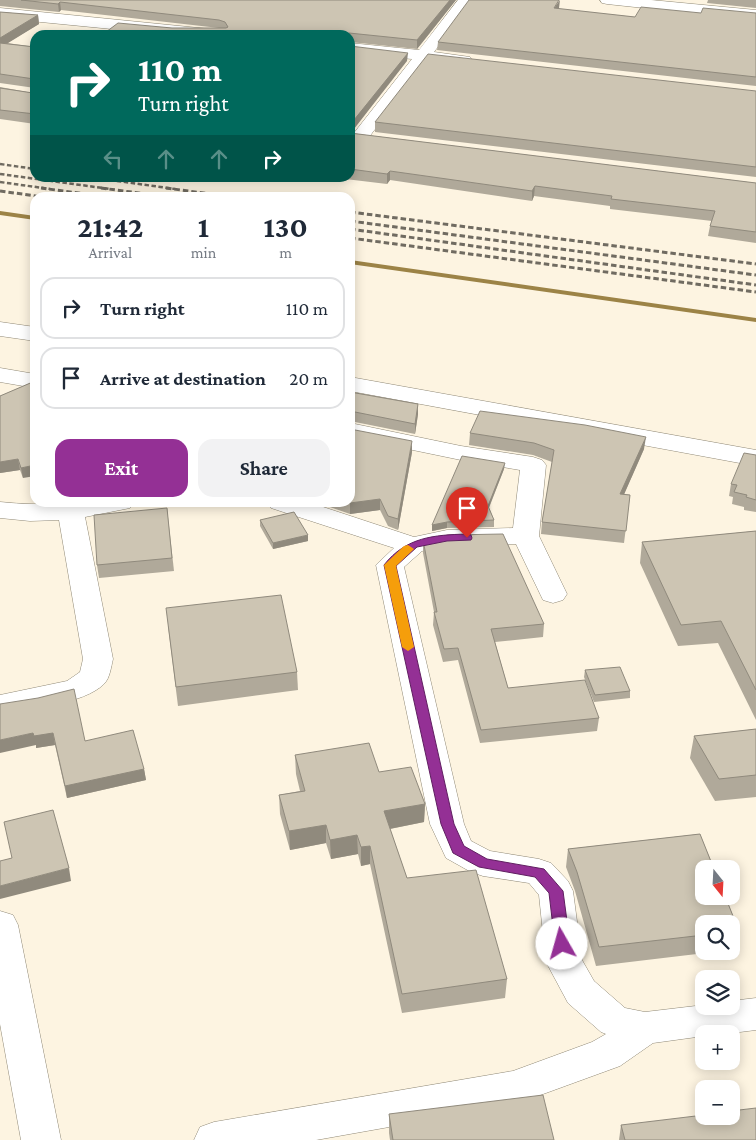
<!DOCTYPE html>
<html lang="en">
<head>
<meta charset="utf-8">
<style>
	:root { --surface:#fff; --page:#f2f2f3; --text:#1f2937; --muted:#747a83; --line:#e0e1e3; --accent:#943095 }
	body { margin:0; font-family:"Crimson Pro",serif; background:var(--page); color:var(--text); height:100vh; display:flex; flex-direction:column; font-size:19px; white-space:nowrap }
	* { box-sizing:border-box; margin:0 }
	p { font-size:16px; color:var(--muted) }
	.icon { flex:none; width:28px; height:28px; fill:none; stroke:currentColor; stroke-width:2; stroke-linecap:round; stroke-linejoin:round }
	.map { position:relative; flex:1; overflow:hidden }
	.drawer { position:absolute; left:30px; top:192px; width:325px; height:315px; display:flex; flex-direction:column; background:var(--surface); border-radius:15px; box-shadow:0 2px 12px #0003 }
	.drawer>* { flex:none }
	.banner { position:absolute; left:30px; top:30px; width:325px; height:152px; border-radius:15px; box-shadow:0 2px 12px #0003; background:#00695c; color:#fff; overflow:hidden }
	.needle { width:32px; rotate:162deg }
	.tools { position:absolute; left:695px; top:860px; display:grid; gap:10px }
	.tools a { display:grid; place-items:center; width:45px; height:45px; border-radius:10px; background:var(--surface); box-shadow:0 2px 12px #0003; font-size:25px }
	.pin { position:absolute; display:grid; place-items:center; width:42px; height:42px; color:#fff; margin:-51px -21px; border-radius:50% 50% 50% 0; rotate:-45deg; box-shadow:0 0 5px #0007 }
	.pin .icon { rotate:45deg }
	.me { position:absolute; width:55px; margin:-28px; rotate:353deg; stroke-linejoin:round; filter:drop-shadow(0 0 4px #0008) }
	.turn { display:flex; align-items:center; gap:18px; height:105px; padding:0 25px; font-size:22px }
	.turn .icon { width:65px; height:65px; stroke-width:2.5 }
	.turn b { display:block; font-size:35px; line-height:42px }
	.lanes { display:flex; align-items:center; height:48px; padding:0 25px; background:#0003; justify-content:center; gap:25px; direction:ltr }
	.lanes .off { opacity:.35 }
	.eta { display:flex; justify-content:space-evenly; align-items:center; height:85px; text-align:center }
	.eta b { font-size:30px; font-weight:700; line-height:35px }
	.cta { display:flex; gap:10px; margin-top:auto; padding:10px 25px }
	.cta a { flex:1; height:58px; border-radius:15px; background:var(--accent); color:#fff; font-size:20px; font-weight:700; line-height:58px; text-align:center }
	.cta a+a { background:var(--page); color:var(--text) }
	ul { padding:0; list-style:none }
	li { display:flex; align-items:center; gap:15px; height:62px; margin:0 10px 8px; padding:0 15px; border:2px solid var(--line); border-radius:15px }
	li div { flex:1 }
	li b { display:block; font-size:19px }
	li em { font-style:normal }
	.map>svg:first-child { display:block }
	.lines { fill:none; stroke-linecap:round; stroke-linejoin:round }
	.stream { fill:#9c8346; fill-rule:evenodd }
	.street-casing { stroke:#908977; stroke-width:1 }
	.secondary-casing { stroke:#908977; stroke-width:1 }
	.street { fill:#fff; fill-rule:evenodd }
	.secondary { fill:#fff; fill-rule:evenodd }
	.rail-far1 { stroke:#706b61; stroke-width:2.5; stroke-dasharray:4.5 2.5; stroke-linecap:butt }
	.rail { stroke:#706b61; stroke-width:3; stroke-dasharray:5.5 3; stroke-linecap:butt }
	.wall { fill:#b0a99a }
	.shaded-wall { fill:#908a7d }
	.building { fill:#cdc5b3; stroke:#908a7d }
	.route { fill:#943095; stroke:#601f61 }
	.slow { fill:#f59e0b }
</style>
</head>
<body>
<div class="map">
<svg width="756" height="1140" viewBox="0 0 756 1140">
	<rect width="100%" height="100%" fill="#fdf4e1"/>
	<g class="lines">
		<!-- stream -->
		<g class="stream">
			<polygon points="0,211 35,216 35,220 0,215"/>
			<polygon points="350,260 756,318 756,322 350,264"/>
		</g>
		<defs>
			<g id="street">
				<polygon points="458,0 473,0 434,52 470,57 472,60 470,63 464,65 427,61 366,141 360,142 354,141 351,137 354,133 412,59 350,53 350,43 419,50"/>
				<polygon points="0,8 219,30 225,32 227,35 173,35 0,18"/>
				<polygon points="0,322 35,327 35,341 0,336"/>
				<polygon points="0,368 35,374 35,388 0,382"/>
				<polygon points="350,377 756,450 756,466 350,391"/>
				<polygon points="350,423 461,446 533,457 542,460 546,465 539,536 567,594 563,600 553,603 543,600 516,544 447,546 422,551 404,567 464,824 471,841 490,851 539,859 551,863 568,881 573,891 582,960 594,981 625,1008 645,1012 704,1005 731,1006 731,1001 756,998 756,1030 724,1034 704,1034 704,1036 653,1043 620,1066 513,1105 316,1140 194,1140 200,1127 214,1122 513,1071 592,1042 606,1034 601,1032 568,1003 546,962 539,895 529,883 483,876 471,872 446,858 430,824 376,565 394,548 271,508 267,502 308,502 414,537 447,530 513,528 520,470 461,460 350,437"/>
				<path d="M0,502C44,507 89,502 134,502L130,508L85,517L113,659C111,667 110,678 104,684C84,704 28,709 0,715V695L67,681L80,672L83,659L59,520L30,521L0,518Z"/>
				<polygon points="0,911 13,915 18,925 61,1140 21,1140 0,1024"/>
			</g>
			<polygon id="secondary" points="600,0 651,0 756,10 756,20 607,4 602,3"/>
		</defs>
		<!-- street casing -->
		<use href="#street" class="street-casing"/>
		<!-- secondary casing -->
		<use href="#secondary" class="secondary-casing"/>
		<!-- street -->
		<use href="#street" class="street"/>
		<!-- secondary -->
		<use href="#secondary" class="secondary"/>
		<!-- rail-far1 -->
		<g class="rail-far1">
			<polyline points="0,164 35,169"/>
			<polyline points="0,174 110,189"/>
			<polyline points="96,178 175,189"/>
			<polyline points="0,182 50,189"/>
		</g>
		<!-- rail -->
		<g class="rail">
			<polyline points="41,188 115,198"/>
			<polyline points="101,188 176,198"/>
			<polyline points="166,188 240,198"/>
			<polyline points="0,191 51,198"/>
			<polyline points="350,212 756,264"/>
			<polyline points="350,221 756,275"/>
			<polyline points="350,229 756,285"/>
			<polyline points="350,238 756,292"/>
		</g>
	</g>
	<!-- wall -->
	<g class="wall">
		<polygon points="0,0 456,0 417,49 350,42 350,35 102,35 172,28 219,28 61,10 59,12 0,6"/>
		<polygon points="708,0 756,0 756,8 707,3"/>
		<polygon points="559,8 559,9 635,17 701,13 756,13 756,86 437,50 438,42"/>
		<polygon points="0,12 38,15 39,24 7,43 35,47 35,88 0,83"/>
		<polygon points="0,87 33,93 35,91 35,124 0,119"/>
		<polygon points="756,91 756,177 375,132 375,122"/>
		<polygon points="350,133 756,183 756,243 708,236 710,226 712,221 610,209 610,206 534,196 532,201 390,180 387,184 337,178 350,178"/>
		<polygon points="35,381 23,478 20,470 0,473 0,396"/>
		<polygon points="350,392 418,404 418,414 415,434 350,421"/>
		<polygon points="470,433 644,449 624,494 630,495 624,543 541,534 542,522 552,462 533,455 469,445"/>
		<polygon points="412,452 398,530 388,526 380,510 350,514 327,506 326,502 350,502"/>
		<polygon points="756,455 756,512 744,510 744,507 732,504 733,497 729,496 731,484"/>
		<polygon points="504,469 489,508 494,520 494,527 447,528 432,531 432,525"/>
		<polygon points="167,508 174,571 99,578 97,565"/>
		<polygon points="260,520 308,541 273,549 260,526"/>
		<polygon points="756,531 756,720 718,643 678,646 640,563 642,542"/>
		<polygon points="423,540 544,624 543,637 495,642 508,688 599,718 597,731 480,743 458,660 443,662 433,625 434,612 423,553"/>
		<polygon points="168,626 297,672 298,690 178,706"/>
		<polygon points="585,670 630,691 630,698 594,702 584,677"/>
		<polygon points="0,704 85,741 144,769 146,780 67,798 55,745 36,748 36,745"/>
		<polygon points="756,729 756,797 715,801 690,758 694,736"/>
		<polygon points="295,755 379,772 425,804 424,822 390,829 407,878 507,979 505,998 402,1013 370,864 361,866 358,854 331,859 326,843 290,850 280,814 279,795 300,791 296,774"/>
		<polygon points="700,834 714,869 704,869 704,896 725,896 739,931 735,950 731,950 731,924 704,924 704,951 722,951 596,966 575,891 566,867 568,849"/>
		<polygon points="389,1114 554,1140 390,1140 389,1133"/>
		<polygon points="621,1125 756,1140 619,1140"/>
	</g>
	<!-- shaded-wall -->
	<g class="shaded-wall">
		<polygon points="450,0 456,0 417,49 417,40"/>
		<polygon points="560,0 559,8 553,17 554,8"/>
		<polygon points="60,2 61,10 59,12 58,4"/>
		<polygon points="38,15 39,24 0,48 0,38"/>
		<polygon points="408,53 407,61 354,129 350,130 350,120"/>
		<polygon points="390,171 390,180 387,184 387,174"/>
		<polygon points="535,186 534,196 532,201 532,191"/>
		<polygon points="418,404 418,414 415,434 415,424"/>
		<polygon points="646,437 644,449 619,506 620,494"/>
		<polygon points="412,441 412,452 398,530 398,519"/>
		<polygon points="18,459 20,470 0,473 0,462"/>
		<polygon points="505,463 504,469 487,512 488,506"/>
		<polygon points="35,465 35,476 23,478 21,468"/>
		<polygon points="380,499 380,510 350,514 350,503"/>
		<polygon points="447,522 447,528 432,531 432,525"/>
		<polygon points="308,535 308,541 273,549 273,543"/>
		<polygon points="33,733 53,733 55,745 36,748 36,745 0,753 0,740"/>
		<polygon points="144,769 146,780 67,798 65,786"/>
		<polygon points="425,804 424,822 384,830 384,811"/>
		<polygon points="326,825 326,843 290,850 289,831"/>
		<polygon points="357,835 358,854 331,859 330,840"/>
		<polygon points="370,846 370,864 361,866 361,847"/>
		<polygon points="69,868 71,881 0,899 0,886"/>
	</g>
	<!-- building -->
	<g class="building">
		<polygon points="21,0 450,0 417,40 349,33 349,35 102,35 118,23 172,28 226,28 228,27 225,22 219,20 60,2 58,4"/>
		<polygon points="469,0 559,0 554,8 635,17 641,7 701,13 703,8 756,13 756,77 438,42"/>
		<polygon points="0,12 38,15 0,38"/>
		<polygon points="0,43 35,47 35,80 34,79 0,74"/>
		<polygon points="350,46 408,53 354,120 350,120"/>
		<polygon points="428,54 756,91 756,167 375,122"/>
		<polygon points="0,88 33,93 35,91 35,114 0,110"/>
		<polygon points="350,133 756,183 756,232 710,226 715,211 611,199 612,196 535,186 532,191 390,171 387,174 350,169"/>
		<polygon points="35,381 35,465 21,468 18,459 0,462 0,396"/>
		<polygon points="350,392 418,404 415,424 350,411"/>
		<polygon points="480,411 585,425 646,437 620,494 630,495 626,531 542,522 554,450 534,443 470,433"/>
		<polygon points="350,429 412,441 398,519 388,516 380,499 350,503 348,502 350,502"/>
		<polygon points="744,453 756,455 756,500 746,497 747,495 734,492 737,485 731,484"/>
		<polygon points="462,456 505,463 488,506 494,520 447,522 432,525"/>
		<polygon points="167,508 172,558 97,565 94,515"/>
		<polygon points="294,512 308,535 273,543 260,520"/>
		<polygon points="756,531 756,690 721,621 681,625 642,542"/>
		<polygon points="503,534 544,624 491,629 508,688 585,680 599,718 481,730 458,648 444,649 434,612 437,612 423,540 448,535"/>
		<polygon points="281,595 297,672 176,687 166,608"/>
		<polygon points="620,667 630,691 595,695 585,670"/>
		<polygon points="74,689 85,741 133,730 144,769 65,786 53,733 34,736 33,733 0,740 0,704 38,698"/>
		<polygon points="756,729 756,775 719,779 694,736"/>
		<polygon points="369,743 379,772 411,767 425,804 384,811 407,878 476,870 507,979 402,994 370,846 361,847 357,835 330,840 326,825 289,831 279,795 305,791 295,755"/>
		<polygon points="53,810 69,868 0,886 0,861 12,858 4,822"/>
		<polygon points="700,834 714,869 704,869 704,896 725,896 739,931 731,932 731,924 704,924 704,935 599,947 577,872 568,849"/>
		<polygon points="543,1095 554,1140 393,1140 389,1114"/>
		<polygon points="756,1108 756,1140 625,1140 621,1125 704,1115 704,1116 731,1116 731,1111"/>
	</g>
	<!-- route -->
	<path class="route" d="M467,534L471,535L472,538L471,540L447,541L417,547L396,566L454,824L464,846L487,859L544,869L563,891L570,944L567,949L562,950L557,949L555,944L549,893L535,877L479,867L453,853L441,824L384,565C406,537 434,535 467,534Z"/>
	<!-- slow -->
	<polygon class="slow" points="408,545 414,549 396,566 414,647 408,651 402,647 384,565 404,546"/>
</svg>
<div class="tools">
<a><svg class="needle" viewBox="-14 -14 28 28"><path d="M0-13l5 13h-10z" fill="#e53935"/><path d="M0 13l5-13h-10z" fill="#747a83"/></svg></a>
<a><svg class="icon" aria-label="search" viewBox="0 0 24 24"><circle cx="10" cy="10" r="6"/><path d="M15 15l6 6"/></svg></a>
<a><svg class="icon" aria-label="layers" viewBox="0 0 24 24"><path d="M12 4l9 5-9 5-9-5zM3 14l9 5 9-5"/></svg></a>
<a>+</a>
<a>−</a>
</div>
<div class="pin" style="left:467px;top:538px;background:#d93025"><svg class="icon" aria-label="arrive" viewBox="0 0 24 24"><path d="M6 21V4h12l-3 4 3 4H6"/></svg></div>
<svg class="me" style="left:562px;top:944px" viewBox="-20 -20 40 40"><circle r="19" fill="#fff"/><path d="M0-13L10 11 0 6-10 11z" fill="#943095"/></svg>
<div class="banner">
<div class="turn"><svg class="icon" aria-label="right" viewBox="0 0 24 24"><path d="M7 20v-9h11M14 6l5 5-5 5"/></svg><div><b>110 m</b>Turn right</div></div>
<div class="lanes"><svg class="icon off" aria-label="left" viewBox="0 0 24 24"><path d="M17 20v-9H6M10 6l-5 5 5 5"/></svg><svg class="icon off" aria-label="ahead" viewBox="0 0 24 24"><path d="M12 20V5M6 11l6-6 6 6"/></svg><svg class="icon off" aria-label="ahead" viewBox="0 0 24 24"><path d="M12 20V5M6 11l6-6 6 6"/></svg><svg class="icon" aria-label="right" viewBox="0 0 24 24"><path d="M7 20v-9h11M14 6l5 5-5 5"/></svg></div>
</div>
<section class="drawer">
<div class="eta">
<div><b>21:42</b><p>Arrival</p></div>
<div><b>1</b><p>min</p></div>
<div><b>130</b><p>m</p></div>
</div>
<ul>
<li><svg class="icon" aria-label="right" viewBox="0 0 24 24"><path d="M7 20v-9h11M14 6l5 5-5 5"/></svg><div><b>Turn right</b></div><em>110 m</em></li>
<li><svg class="icon" aria-label="arrive" viewBox="0 0 24 24"><path d="M6 21V4h12l-3 4 3 4H6"/></svg><div><b>Arrive at destination</b></div><em>20 m</em></li>
</ul>
<div class="cta"><a>Exit</a><a>Share</a></div>
</section>
</div>
</body>
</html>
